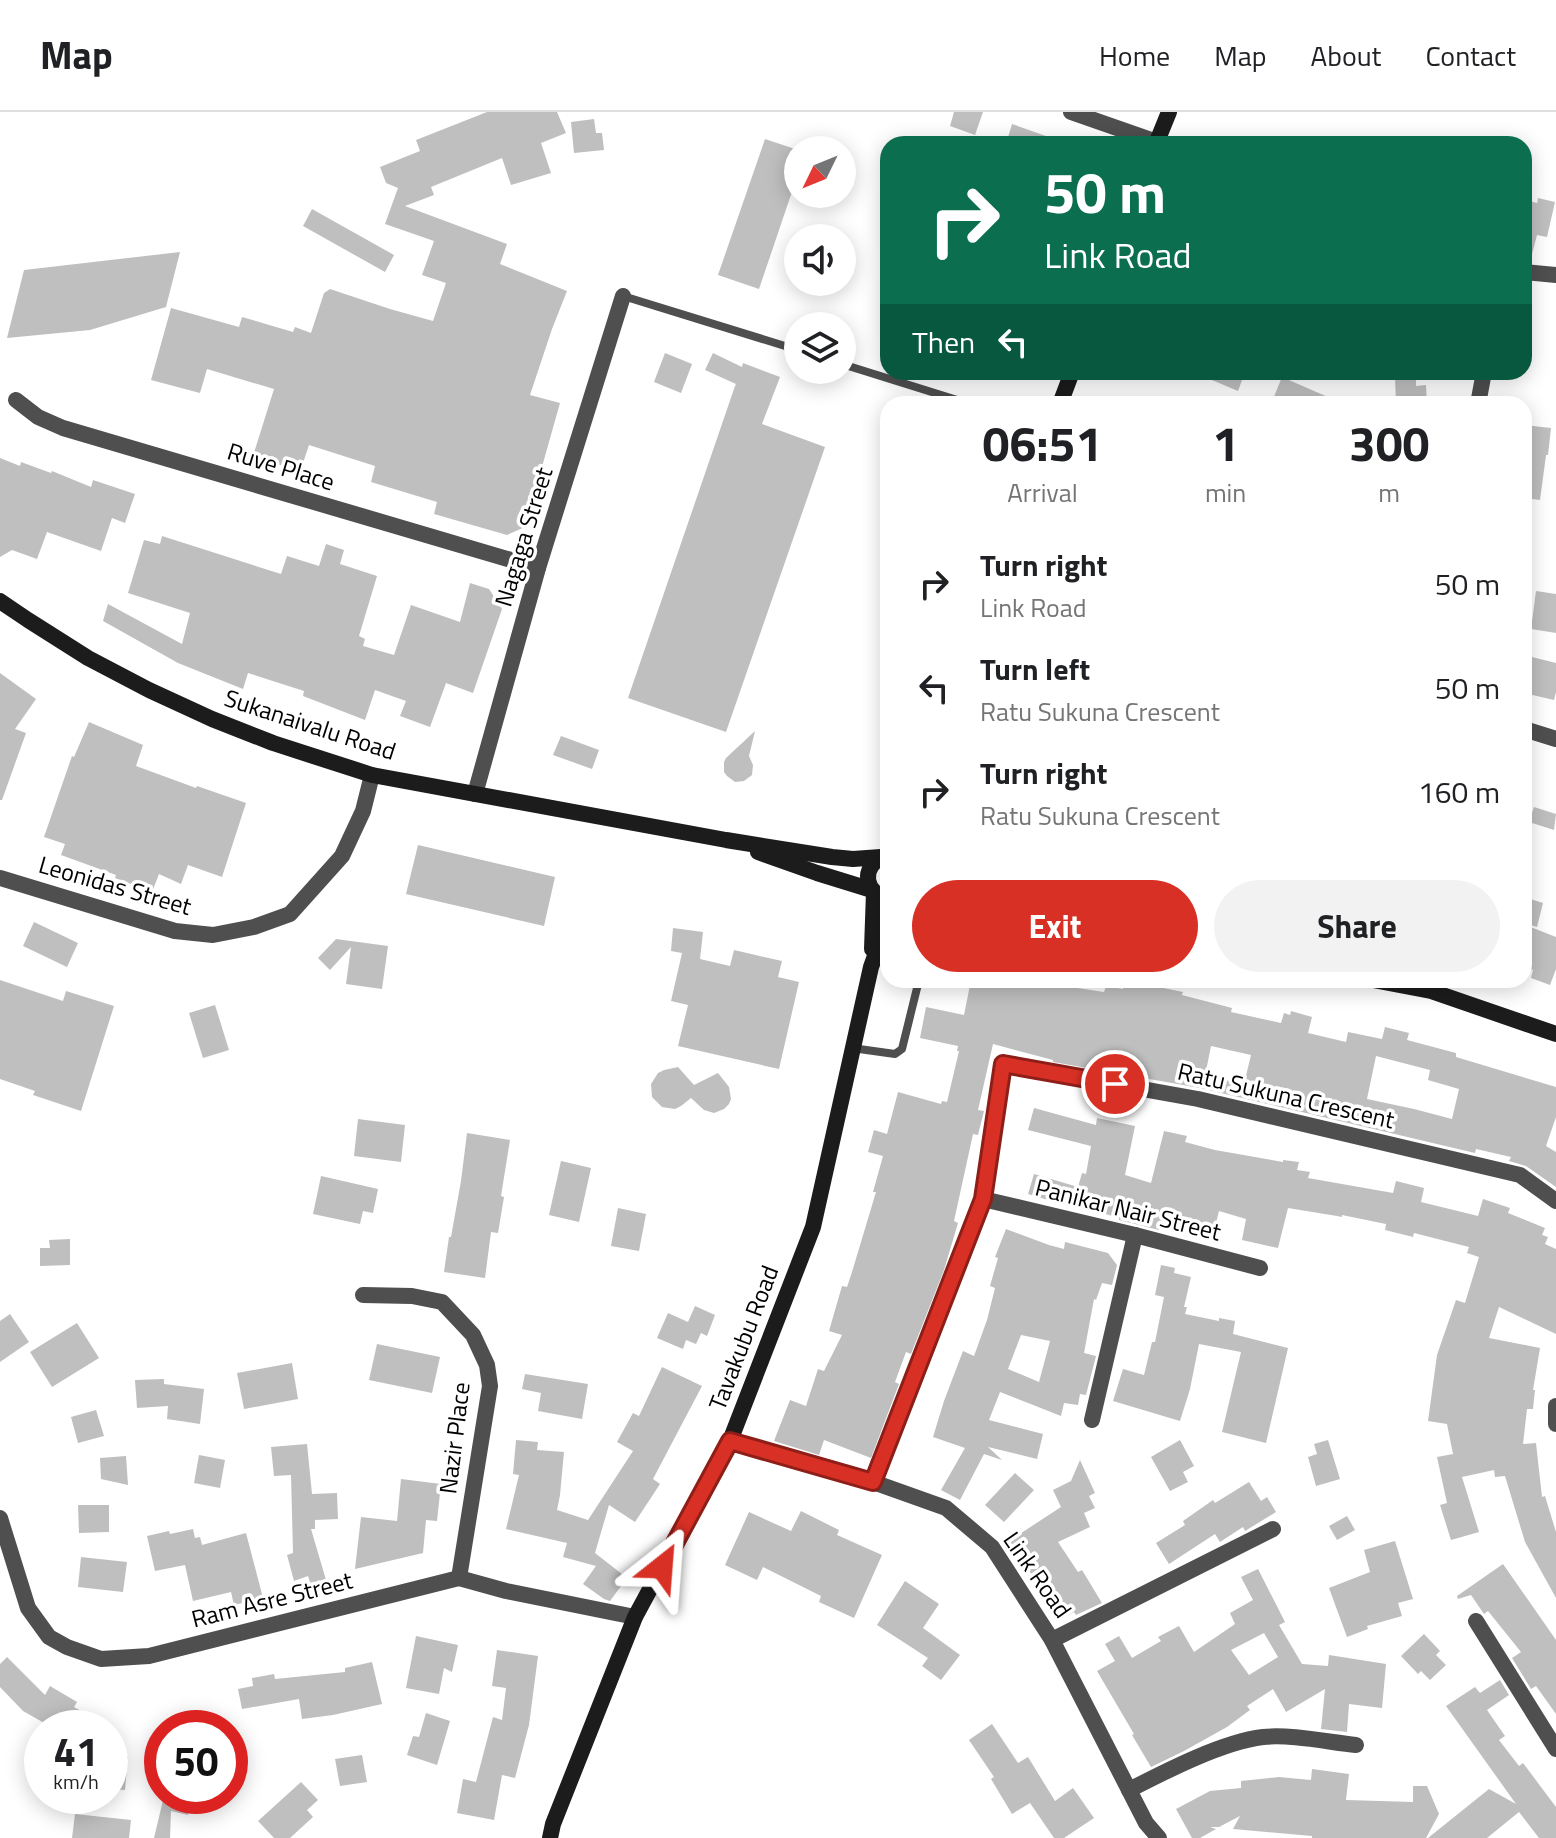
<!DOCTYPE html>
<html lang="en">
<head>
<meta charset="utf-8">
<style>
	:root { --surface:#fff; --page:#f2f2f2; --text:#202124; --muted:#757577; --line:#e0e0e0; --accent:#d93025 }
	body { margin:0; font-family:"Titillium Web",sans-serif; background:var(--page); color:var(--text); height:100vh; display:flex; flex-direction:column; font-size:30px; white-space:nowrap }
	* { box-sizing:border-box; margin:0 }
	p { font-size:26px; color:var(--muted) }
	.icon { flex:none; width:44px; height:44px; fill:none; stroke:currentColor; stroke-width:2; stroke-linecap:round; stroke-linejoin:round }
	.map { position:relative; flex:1; overflow:hidden }
	.drawer { position:absolute; left:880px; top:284px; width:652px; height:592px; display:flex; flex-direction:column; background:var(--surface); border-radius:24px; box-shadow:0 4px 20px #0003 }
	.drawer>* { flex:none }
	.guide { position:absolute; left:880px; top:24px; width:652px; height:244px; border-radius:24px; box-shadow:0 4px 20px #0003; background:#0b6e4f; color:#fff; overflow:hidden }
	.needle { width:52px; rotate:227deg }
	.tools { position:absolute; left:784px; top:24px; display:grid; gap:16px }
	.tools a { display:grid; place-items:center; width:72px; height:72px; border-radius:50%; background:var(--surface); box-shadow:0 4px 20px #0003; font-size:40px }
	.speed { position:absolute; left:24px; top:1598px; display:flex; gap:16px; font-size:40px; font-weight:700; text-align:center }
	.speed>* { display:grid; place-content:center; width:104px; height:104px; border-radius:50%; background:var(--surface); box-shadow:0 4px 20px #0003; line-height:1 }
	.speed small { font-size:20px; font-weight:400 }
	.speed .limit { border:12px solid #d22; background:#fff; color:#111 }
	.pin { position:absolute; display:grid; place-items:center; width:68px; height:68px; color:#fff; margin:-34px; border:4px solid #fff; border-radius:50%; box-shadow:0 2px 8px #0007 }
	.me { position:absolute; width:88px; margin:-44px; rotate:28deg; stroke-linejoin:round; filter:drop-shadow(0 0 6px #0008) }
	.turn { display:flex; align-items:center; gap:28px; height:168px; padding:0 32px; font-size:36px }
	.turn .icon { width:104px; height:104px; stroke-width:2.5 }
	.turn b { display:block; font-size:56px; line-height:68px }
	.then { display:flex; align-items:center; height:76px; padding:0 32px; background:#0003; gap:16px; font-size:30px }
	.eta { display:flex; justify-content:space-evenly; align-items:center; height:136px; text-align:center }
	.eta b { font-size:48px; font-weight:700; line-height:56px }
	.button { display:flex; gap:16px; margin-top:auto; padding:16px 32px }
	.button a { flex:1; height:92px; border-radius:48px; background:var(--accent); color:#fff; font-size:32px; font-weight:700; line-height:92px; text-align:center }
	.button a+a { background:var(--page); color:var(--text) }
	ul { padding:0; list-style:none }
	li { display:flex; align-items:center; gap:24px; height:104px; padding:0 32px }
	li div { flex:1 }
	li b { display:block; font-size:30px }
	li em { font-style:normal }
	header { display:flex; align-items:center; gap:48px; box-sizing:border-box; height:112px; padding:0 40px; background:var(--surface); border-bottom:2px solid var(--line) }
	header strong { font-size:38px }
	nav { display:flex; gap:44px; margin-inline-start:auto; font-size:28px }
	.map>svg:first-child { display:block }
	.building { fill:#bfbfbf; fill-rule:evenodd }
	.lines { fill:none; stroke-linecap:round; stroke-linejoin:round }
	.lane { stroke:#4f4f4f; stroke-width:8 }
	.street { stroke:#4f4f4f; stroke-width:16 }
	.secondary { stroke:#1c1c1c; stroke-width:16 }
	.route-casing { stroke:#8d1f18; stroke-width:20 }
	.route { stroke:#d93025; stroke-width:14 }
	.labels { text-anchor:middle; stroke-width:7; stroke-linejoin:round; paint-order:stroke }
	.street-label { font-size:24px; fill:#000; stroke:#fff }
</style>
</head>
<body>
<header>
<strong>Map</strong>
<nav><a>Home</a><a>Map</a><a>About</a><a>Contact</a></nav>
</header>
<div class="map">
<svg width="1556" height="1726" viewBox="0 0 1556 1726">
	<rect width="100%" height="100%" fill="#fff"/>
	<!-- building -->
	<g class="building">
		<polygon points="487,0 557,0 566,21 541,31 551,61 511,73 502,46 431,75 434,83 405,94 507,132 500,152 567,179 552,217 530,283 560,291 525,415 507,423 434,402 437,390 371,370 375,354 309,333 300,360 253,344 274,277 207,257 200,281 151,268 171,196 239,215 242,205 293,220 295,215 311,221 324,181 330,177 390,197 433,209 446,171 422,163 434,129 385,112 398,76 386,71 380,55 420,39 416,28"/>
		<polygon points="954,0 983,0 975,23 950,14"/>
		<polygon points="594,7 596,21 602,21 604,38 574,41 571,10"/>
		<polygon points="1012,12 1063,30 1063,32 1006,32"/>
		<polygon points="765,27 798,38 798,62 759,177 718,163"/>
		<polygon points="1538,86 1555,90 1547,125 1537,123 1530,150 1524,149 1524,109 1529,89 1537,91"/>
		<polygon points="312,97 394,143 385,160 303,114"/>
		<polygon points="180,140 166,195 90,218 7,226 24,158"/>
		<polygon points="665,241 692,252 681,281 654,270"/>
		<polygon points="713,241 742,255 743,251 780,265 762,312 825,335 726,620 628,586 735,274 736,272 705,258"/>
		<polygon points="1193,260 1245,260 1238,279"/>
		<polygon points="1416,264 1416,274 1426,273 1427,292 1396,292 1395,265"/>
		<polygon points="1282,265 1344,292 1271,292"/>
		<polygon points="1524,313 1551,316 1548,343 1546,343 1540,388 1524,386"/>
		<polygon points="0,346 20,354 21,350 51,361 52,359 91,375 93,368 135,382 125,411 112,406 101,439 47,420 37,447 12,438 0,445"/>
		<polygon points="162,424 281,462 287,444 319,454 326,432 344,438 340,452 377,464 359,524 365,527 363,534 394,543 411,493 460,510 470,471 489,477 502,497 473,581 446,571 430,615 400,604 406,589 375,578 365,608 303,584 304,579 248,561 243,577 178,551 103,509 108,492 182,532 190,501 128,481 144,428 160,432"/>
		<polygon points="1536,479 1556,482 1556,521 1531,517"/>
		<polygon points="1524,543 1556,551 1556,580 1554,588 1524,581"/>
		<polygon points="0,561 36,587 15,617 26,621 2,688 0,688"/>
		<polygon points="89,610 143,633 136,654 196,676 197,674 246,691 222,765 188,753 181,772 159,762 152,780 115,766 116,763 61,743 65,732 44,725 72,644 74,645"/>
		<polygon points="755,619 749,644 753,653 752,663 744,669 735,670 727,664 724,660 724,650 726,646"/>
		<polygon points="561,624 599,638 592,657 553,643"/>
		<polygon points="1534,695 1556,702 1554,718 1529,710"/>
		<polygon points="418,733 555,765 544,814 406,782"/>
		<polygon points="1524,785 1543,791 1537,815 1524,811"/>
		<polygon points="34,810 78,831 67,855 23,834"/>
		<polygon points="1528,814 1556,825 1556,857 1550,873 1531,866 1533,858 1524,855 1530,835 1524,832 1524,826"/>
		<polygon points="673,816 703,820 700,847 730,854 734,838 782,849 778,865 799,870 779,957 678,934 688,893 671,889 682,841 671,839"/>
		<polygon points="336,827 388,834 382,877 346,872 351,835 330,858 318,846"/>
		<polygon points="0,868 63,889 66,879 114,894 81,999 33,983 35,979 0,967"/>
		<path d="M971,868H1065L1064,874L1104,880L1106,874L1123,877L1124,868L1183,880L1182,883L1232,896L1231,900L1281,911L1284,901L1290,903L1291,899L1312,905L1308,921L1346,930L1348,920L1382,927L1385,915L1409,921L1407,928L1456,941V945L1556,975V1005L1546,1034L1556,1040V1075L1526,1054L1509,1049L1511,1045L1476,1037L1475,1041L1200,976L1053,950V948L993,932L978,998L984,999L978,1023L973,1022L954,1109L958,1111L944,1158L911,1242L906,1240L895,1270L899,1272L871,1346L824,1328L819,1343L774,1329L790,1288L806,1294L818,1257L824,1259L842,1223L829,1219L842,1174L847,1175L852,1160L876,1080H873L883,1044L868,1040L874,1018L887,1022L898,980L941,992L942,989L947,990L959,939H957L958,934L920,926L926,895L964,903ZM1211,934L1251,943L1244,972L1205,964ZM1376,944L1430,958L1428,968L1459,977L1452,1007L1414,997L1367,987Z"/>
		<polygon points="215,893 229,938 203,946 189,901"/>
		<polygon points="678,955 694,973 718,961 729,975 731,987 729,992 724,997 714,1001 704,998 691,986 681,994 675,997 662,995 652,985 651,972 658,961 664,958"/>
		<polygon points="1034,996 1096,1013 1097,1006 1135,1014 1125,1063 1151,1071 1164,1019 1187,1024 1185,1030 1215,1038 1283,1050 1283,1048 1299,1050 1297,1058 1310,1060 1308,1066 1393,1081 1396,1069 1424,1076 1421,1090 1478,1104 1483,1087 1510,1096 1508,1101 1545,1116 1542,1123 1548,1125 1545,1132 1556,1137 1556,1222 1499,1195 1489,1226 1540,1236 1533,1278 1535,1278 1533,1297 1527,1297 1523,1332 1536,1331 1542,1385 1545,1384 1556,1420 1556,1486 1525,1430 1505,1364 1495,1365 1494,1358 1462,1365 1479,1420 1451,1428 1440,1393 1447,1391 1437,1345 1453,1342 1447,1312 1428,1309 1437,1243 1456,1188 1465,1191 1479,1145 1467,1141 1469,1135 1414,1121 1413,1125 1385,1118 1386,1112 1342,1103 1342,1105 1337,1104 1288,1096 1278,1136 1242,1128 1246,1107 1219,1099 1214,1119 1207,1117 1205,1124 1160,1112 1159,1118 1119,1108 1119,1106 1059,1088 1058,1091 1028,1082 1034,1062 1078,1075 1082,1061 1086,1062 1091,1034 1028,1018"/>
		<polygon points="358,1007 405,1013 401,1050 354,1044"/>
		<polygon points="467,1021 510,1028 501,1084 504,1085 498,1121 491,1120 485,1166 444,1160 449,1125 451,1125 461,1069"/>
		<polygon points="561,1049 591,1056 579,1110 549,1103"/>
		<polygon points="321,1064 378,1077 373,1101 363,1099 360,1112 313,1102"/>
		<polygon points="618,1096 646,1102 639,1139 611,1134"/>
		<path d="M1006,1117L1049,1133L1064,1137L1065,1130L1108,1141L1117,1153L1112,1173L1102,1171L1096,1188L1094,1187L1084,1241L1096,1244L1086,1283L1080,1282L1078,1293L1064,1291L1061,1304L1000,1280L989,1308L1043,1322L1037,1347L988,1335L1002,1348L984,1342L960,1388L941,1378L965,1336L933,1325L944,1289L963,1239L974,1244L987,1208L995,1176L990,1174L998,1146L995,1145ZM1021,1223L1050,1229L1039,1270L1008,1257Z"/>
		<polygon points="70,1127 70,1153 40,1154 40,1136 50,1136 49,1128"/>
		<polygon points="1161,1153 1175,1156 1174,1161 1191,1165 1184,1195 1187,1195 1185,1202 1219,1209 1219,1206 1235,1209 1233,1222 1288,1236 1266,1331 1222,1320 1241,1240 1199,1232 1190,1277 1180,1309 1113,1289 1123,1257 1144,1263 1152,1230 1155,1230 1164,1185 1155,1183"/>
		<polygon points="695,1194 715,1203 707,1224 701,1221 696,1232 686,1228 683,1237 657,1226 668,1201 688,1210"/>
		<polygon points="10,1202 29,1230 0,1250 0,1209"/>
		<polygon points="77,1211 99,1246 52,1275 30,1240"/>
		<polygon points="377,1232 440,1245 432,1281 369,1268"/>
		<polygon points="292,1251 298,1287 244,1297 237,1261"/>
		<polygon points="662,1255 702,1274 653,1367 660,1372 635,1410 609,1393 595,1441 627,1466 610,1489 604,1487 583,1472 596,1454 563,1445 567,1431 506,1417 519,1363 513,1362 516,1328 538,1330 537,1338 564,1340 560,1383 557,1398 588,1408 633,1339 617,1330 633,1301 639,1304"/>
		<polygon points="525,1262 588,1272 582,1307 538,1299 541,1281 522,1277"/>
		<polygon points="164,1267 164,1272 204,1277 200,1312 167,1307 168,1294 137,1296 135,1268"/>
		<polygon points="96,1298 104,1324 78,1331 71,1305"/>
		<polygon points="1180,1328 1194,1354 1183,1360 1188,1370 1170,1379 1151,1345"/>
		<polygon points="1328,1328 1340,1367 1316,1374 1308,1345 1317,1342 1314,1332"/>
		<polygon points="307,1332 312,1382 337,1381 338,1407 315,1408 315,1417 311,1417 326,1468 311,1473 308,1464 294,1469 287,1443 293,1441 291,1363 274,1364 271,1335"/>
		<polygon points="199,1343 225,1348 220,1376 194,1371"/>
		<polygon points="126,1344 128,1373 101,1367 100,1346"/>
		<polygon points="1080,1348 1095,1381 1089,1384 1095,1396 1084,1401 1090,1415 1058,1430 1078,1460 1082,1458 1102,1491 1076,1503 1074,1500 1067,1504 1041,1462 1034,1466 1009,1429 1061,1395 1053,1378 1071,1369"/>
		<polygon points="1015,1361 1034,1378 1004,1410 985,1393"/>
		<polygon points="401,1367 441,1372 437,1409 426,1408 423,1441 355,1457 361,1405 397,1409"/>
		<polygon points="1249,1370 1261,1389 1267,1385 1276,1400 1245,1419 1243,1415 1220,1430 1215,1422 1169,1452 1156,1431 1185,1413 1183,1409 1213,1388 1215,1391"/>
		<polygon points="78,1393 109,1393 109,1420 79,1421"/>
		<polygon points="801,1399 839,1418 837,1423 882,1443 854,1506 819,1490 821,1484 763,1455 757,1468 725,1453 749,1400 791,1419"/>
		<polygon points="1347,1404 1355,1418 1337,1428 1329,1414"/>
		<polygon points="193,1417 195,1426 200,1425 202,1433 246,1421 263,1486 234,1493 231,1480 193,1489 185,1453 155,1459 147,1424 169,1419 170,1422"/>
		<polygon points="1395,1429 1413,1487 1398,1491 1402,1504 1367,1514 1368,1517 1347,1525 1329,1476 1370,1460 1364,1438"/>
		<polygon points="81,1445 127,1450 123,1480 78,1475"/>
		<polygon points="1503,1452 1556,1528 1556,1602 1536,1574 1531,1577 1512,1546 1521,1540 1488,1499 1484,1502 1471,1483 1458,1487 1457,1484"/>
		<path d="M1258,1457L1285,1510L1279,1513L1302,1552L1328,1554L1329,1543L1386,1552L1382,1596L1349,1592L1347,1620L1321,1617L1325,1577L1286,1600L1273,1577L1247,1594L1250,1598L1227,1615L1184,1639L1151,1655L1132,1623L1134,1622L1097,1559L1115,1549L1105,1532L1119,1524L1132,1546L1161,1529L1158,1525L1179,1514L1194,1540L1235,1512L1230,1501L1253,1488L1241,1465ZM1264,1521L1278,1545L1249,1563L1231,1538Z"/>
		<polygon points="905,1469 939,1492 923,1516 960,1543 941,1568 922,1554 928,1546 877,1513"/>
		<polygon points="1424,1522 1440,1539 1436,1543 1446,1553 1430,1568 1421,1559 1418,1562 1401,1544"/>
		<polygon points="416,1524 458,1533 452,1560 444,1556 439,1582 406,1576"/>
		<polygon points="497,1538 538,1544 529,1613 515,1666 502,1663 494,1708 457,1701 463,1667 476,1670 493,1605 502,1608 506,1576 492,1574"/>
		<polygon points="7,1545 45,1583 50,1574 77,1590 74,1595 90,1604 83,1616 53,1616 23,1599 0,1575 0,1552"/>
		<polygon points="372,1550 382,1592 333,1603 302,1607 299,1587 242,1597 238,1577 253,1574 252,1566 274,1562 275,1567 345,1560 345,1556"/>
		<polygon points="1500,1568 1509,1583 1487,1598 1505,1624 1499,1628 1519,1654 1523,1651 1556,1695 1556,1726 1539,1726 1519,1700 1487,1726 1428,1726 1489,1677 1516,1692 1446,1594 1475,1575 1480,1581"/>
		<polygon points="426,1601 450,1609 437,1653 407,1643 413,1624 419,1625"/>
		<polygon points="992,1612 1018,1651 1028,1645 1055,1689 1073,1676 1094,1706 1064,1726 1054,1726 1030,1691 1012,1702 991,1667 994,1665 969,1628"/>
		<polygon points="110,1643 128,1644 125,1678 110,1677"/>
		<polygon points="362,1643 367,1670 340,1674 335,1647"/>
		<polygon points="1312,1657 1349,1662 1346,1688 1413,1690 1413,1674 1427,1674 1439,1702 1426,1726 1312,1726 1312,1724 1233,1717 1240,1704 1219,1715 1210,1715 1216,1717 1200,1726 1192,1726 1176,1697 1210,1679 1241,1676 1241,1669 1279,1665 1311,1668"/>
		<polygon points="301,1670 318,1688 307,1698 313,1705 290,1726 274,1726 258,1709"/>
		<polygon points="164,1684 193,1684 188,1703 171,1699 170,1726 154,1726"/>
		<polygon points="75,1702 131,1708 129,1726 72,1726"/>
	</g>
	<g class="lines">
		<!-- lane -->
		<g class="lane">
			<polyline points="623,184 798,238"/>
			<polyline points="842,252 970,292"/>
			<polyline points="852,936 895,942 902,937 919,868"/>
		</g>
		<!-- street -->
		<g class="street">
			<polyline points="1071,0 1157,30"/>
			<polyline points="1524,160 1556,163"/>
			<polyline points="16,288 38,305 63,316 538,456"/>
			<polyline points="1478,292 1484,260"/>
			<polyline points="1524,617 1556,627"/>
			<polyline points="475,682 538,456 623,184"/>
			<polyline points="0,766 175,819 213,823 254,815 290,802 342,744 363,699 372,663"/>
			<polyline points="983,1087 1135,1123 1260,1156"/>
			<polyline points="363,1183 412,1184 442,1190 473,1223 487,1253 490,1274 459,1466"/>
			<polyline points="1556,1294 1556,1312"/>
			<polyline points="1092,1308 1135,1123"/>
			<polyline points="730,1329 873,1370 946,1396 992,1435 1052,1528 1146,1711 1159,1726"/>
			<polyline points="873,1370 983,1087 1003,952 1198,987 1520,1063 1556,1089"/>
			<polyline points="0,1406 28,1496 49,1525 67,1535 101,1547 149,1544 459,1466 506,1479 635,1505"/>
			<polyline points="1476,1509 1556,1637"/>
			<polyline points="1052,1528 1273,1417"/>
			<path d="M1129,1678C1166,1659 1222,1630 1263,1625C1290,1622 1328,1630 1356,1633"/>
		</g>
		<!-- secondary -->
		<g class="secondary">
			<polyline points="1156,32 1169,0"/>
			<polyline points="1060,292 1072,260"/>
			<polyline points="0,489 28,508 88,546 149,578 212,607 273,631 372,663 726,728 832,745 853,747 881,745"/>
			<polyline points="758,740 817,761 872,778"/>
			<path d="M882,745C861,756 864,781 888,786"/>
			<polyline points="872,837 874,780"/>
			<polyline points="1373,868 1431,879 1556,922"/>
			<polyline points="550,1726 553,1712 635,1505 730,1329 813,1115 871,855 888,808"/>
		</g>
	</g>
	<g class="lines">
		<defs>
			<polyline id="route" points="662,1455 730,1329 873,1370 983,1087 1003,952 1115,972"/>
		</defs>
		<!-- route casing -->
		<use href="#route" class="route-casing"/>
		<!-- route -->
		<use href="#route" class="route"/>
	</g>
	<g class="labels">
		<!-- street labels -->
		<g class="street-label">
			<text transform="translate(281 355) rotate(17)" y="8">Ruve Place</text>
			<text transform="translate(524 425) rotate(-73)" y="8">Nagaga Street</text>
			<text transform="translate(310 613) rotate(18)" y="8">Sukanaivalu Road</text>
			<text transform="translate(115 774) rotate(16)" y="8">Leonidas Street</text>
			<text transform="translate(1286 984) rotate(13)" y="8">Ratu Sukuna Crescent</text>
			<text transform="translate(1128 1098) rotate(14)" y="8">Panikar Nair Street</text>
			<text transform="translate(744 1226) rotate(-69)" y="8">Tavakubu Road</text>
			<text transform="translate(455 1326) rotate(-83)" y="8">Nazir Place</text>
			<text transform="translate(1037 1463) rotate(55)" y="8">Link Road</text>
			<text transform="translate(272 1488) rotate(-14)" y="8">Ram Asre Street</text>
		</g>
	</g>
</svg>
<div class="tools">
<a><svg class="needle" viewBox="-14 -14 28 28"><path d="M0-13l5 13h-10z" fill="#e53935"/><path d="M0 13l5-13h-10z" fill="#757577"/></svg></a>
<a><svg class="icon" aria-label="sound" viewBox="0 0 24 24"><path d="M4 9h4l5-4v14l-5-4H4zM17 9q2 3 0 6"/></svg></a>
<a><svg class="icon" aria-label="layers" viewBox="0 0 24 24"><path d="M12 4l9 5-9 5-9-5zM3 14l9 5 9-5"/></svg></a>
</div>
<div class="speed"><div>41<small>km/h</small></div><div class="limit">50</div></div>
<div class="pin" style="left:1115px;top:972px;background:#d93025"><svg class="icon" aria-label="arrive" viewBox="0 0 24 24"><path d="M6 21V4h12l-3 4 3 4H6"/></svg></div>
<svg class="me" style="left:662px;top:1455px" viewBox="-20 -20 40 40"><path d="M0-17L14 15 0 8-14 15z" fill="#d93025" stroke="#fff" stroke-width="4"/></svg>
<div class="guide">
<div class="turn"><svg class="icon" aria-label="right" viewBox="0 0 24 24"><path d="M7 20v-9h11M14 6l5 5-5 5"/></svg><div><b>50 m</b>Link Road</div></div>
<div class="then">Then<svg class="icon" aria-label="left" viewBox="0 0 24 24"><path d="M17 20v-9H6M10 6l-5 5 5 5"/></svg></div>
</div>
<section class="drawer">
<div class="eta">
<div><b>06:51</b><p>Arrival</p></div>
<div><b>1</b><p>min</p></div>
<div><b>300</b><p>m</p></div>
</div>
<ul>
<li><svg class="icon" aria-label="right" viewBox="0 0 24 24"><path d="M7 20v-9h11M14 6l5 5-5 5"/></svg><div><b>Turn right</b><p>Link Road</p></div><em>50 m</em></li>
<li><svg class="icon" aria-label="left" viewBox="0 0 24 24"><path d="M17 20v-9H6M10 6l-5 5 5 5"/></svg><div><b>Turn left</b><p>Ratu Sukuna Crescent</p></div><em>50 m</em></li>
<li><svg class="icon" aria-label="right" viewBox="0 0 24 24"><path d="M7 20v-9h11M14 6l5 5-5 5"/></svg><div><b>Turn right</b><p>Ratu Sukuna Crescent</p></div><em>160 m</em></li>
</ul>
<div class="button"><a>Exit</a><a>Share</a></div>
</section>
</div>
</body>
</html>
